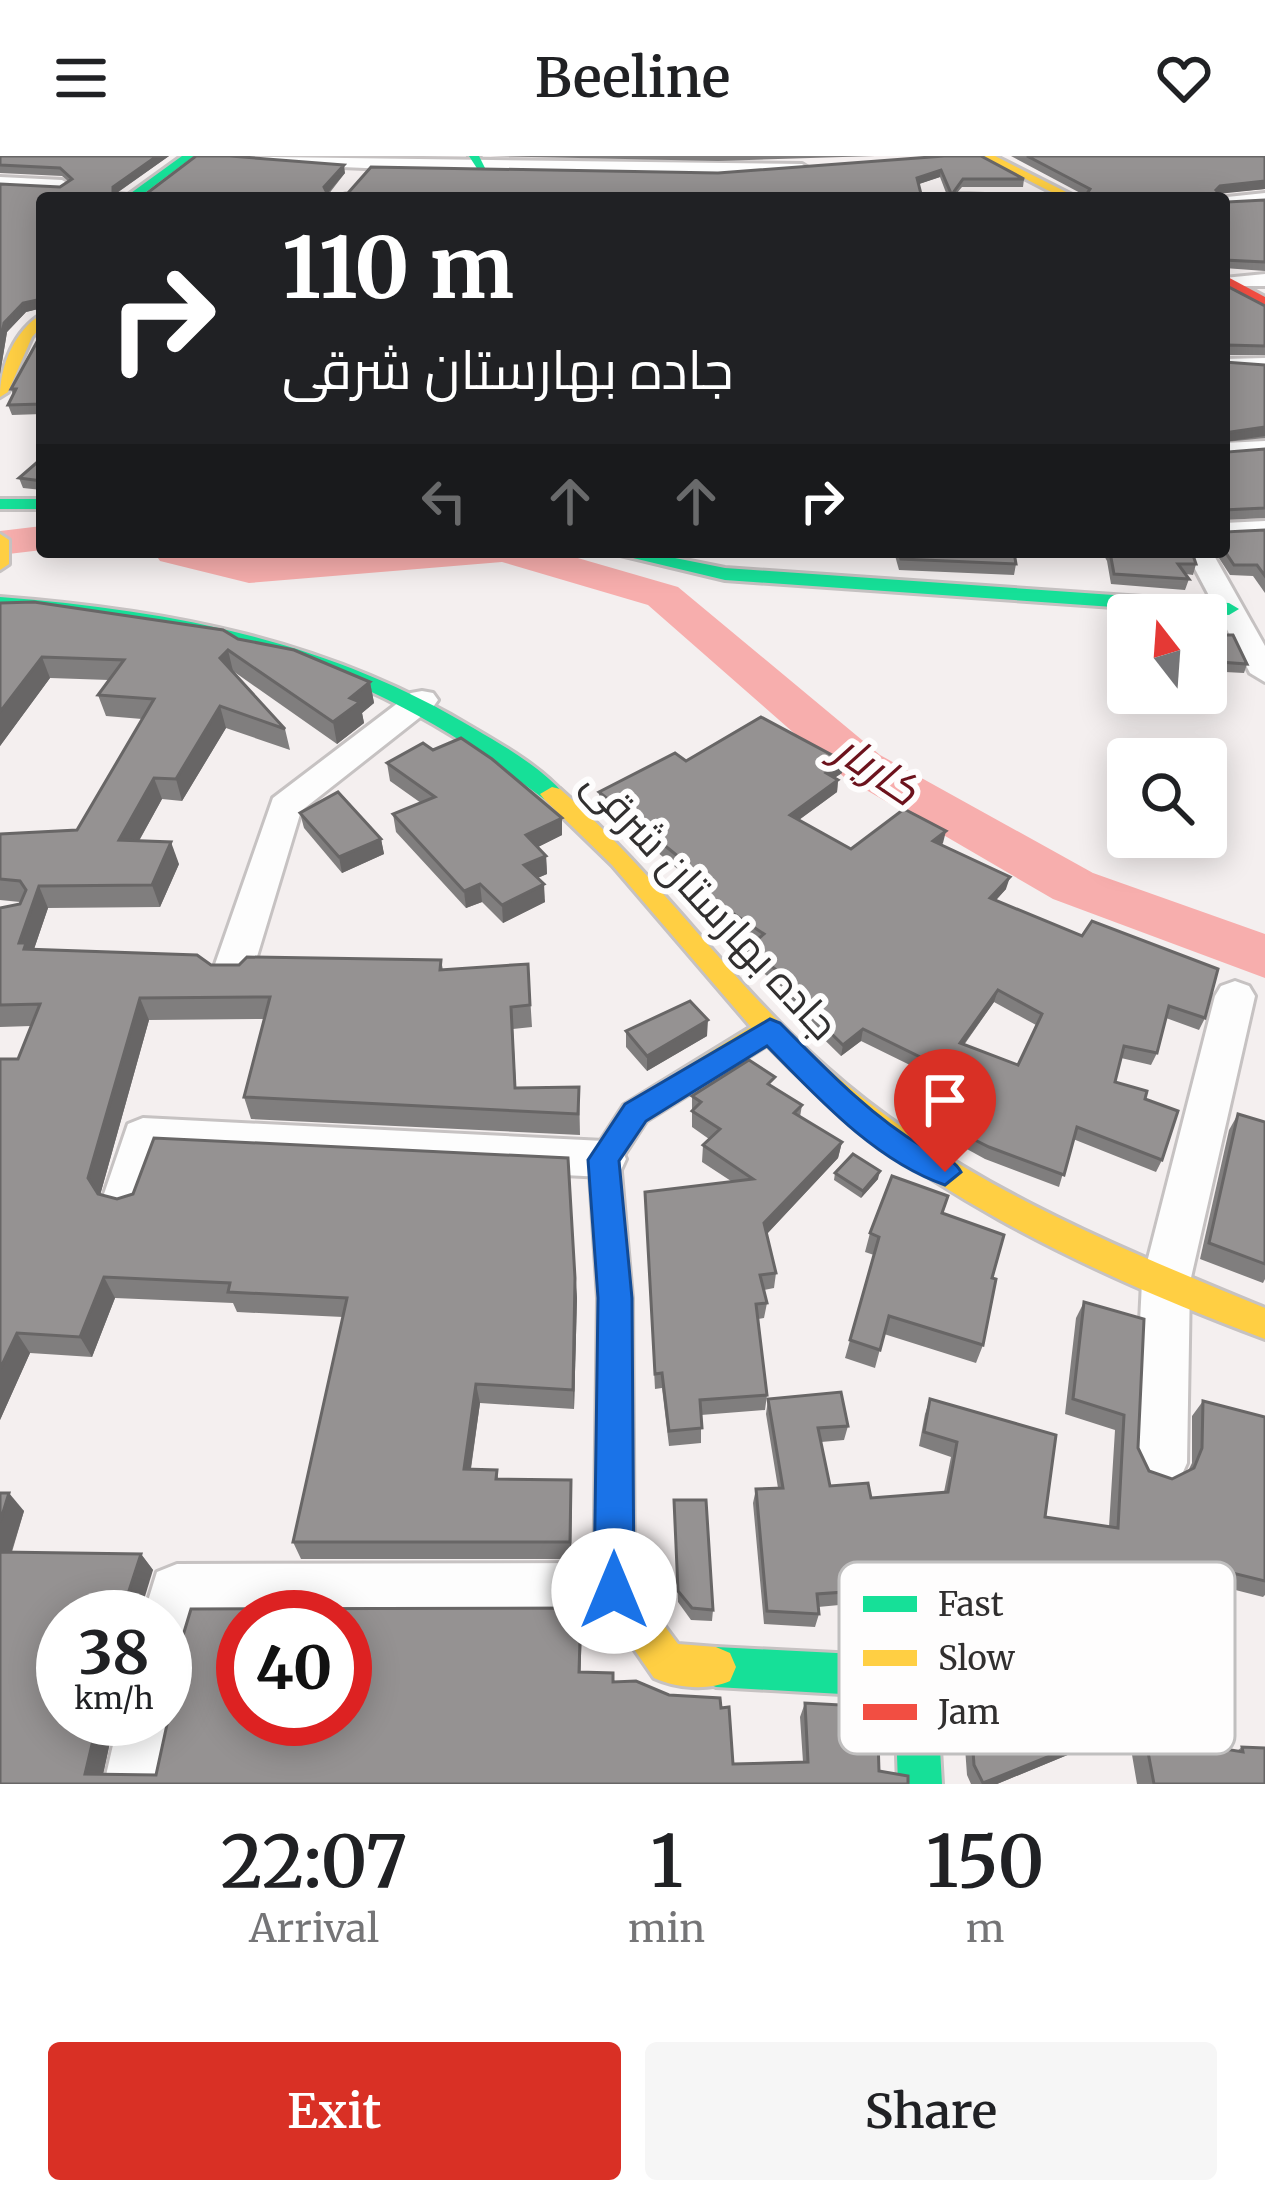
<!DOCTYPE html>
<html lang="en">
<head>
<meta charset="utf-8">
<style>
	:root { --surface:#fff; --page:#f6f6f6; --text:#202124; --muted:#757577; --accent:#d93025 }
	body { margin:0; font-family:Merriweather,Cairo,serif; background:var(--page); color:var(--text); height:100vh; display:flex; flex-direction:column; font-size:45px; white-space:nowrap }
	* { box-sizing:border-box; margin:0 }
	p { font-size:39px; color:var(--muted) }
	.icon { flex:none; width:66px; height:66px; fill:none; stroke:currentColor; stroke-width:2; stroke-linecap:round; stroke-linejoin:round }
	.map { position:relative; height:1628px; overflow:hidden }
	.drawer { display:flex; flex-direction:column; background:var(--surface); flex:1 }
	.drawer>* { flex:none }
	.guide { position:absolute; left:36px; top:36px; width:1194px; height:366px; border-radius:12px; box-shadow:0 6px 30px #0003; background:#202124; color:#fff; overflow:hidden }
	.needle { width:78px; rotate:343deg }
	.fabs { position:absolute; left:1107px; top:438px; display:grid; gap:24px }
	.fabs a { display:grid; place-items:center; width:120px; height:120px; border-radius:12px; background:var(--surface); box-shadow:0 6px 30px #0003; font-size:60px }
	.speed { position:absolute; left:36px; top:1434px; display:flex; gap:24px; font-size:60px; font-weight:700; text-align:center }
	.speed>* { display:grid; place-content:center; width:156px; height:156px; border-radius:50%; background:var(--surface); box-shadow:0 6px 30px #0003; line-height:1 }
	.speed small { font-size:30px; font-weight:400 }
	.speed .limit { border:18px solid #d22; background:#fff; color:#111 }
	.pin { position:absolute; display:grid; place-items:center; width:102px; height:102px; color:#fff; margin:-123px -51px; border-radius:50% 50% 50% 0; rotate:-45deg; box-shadow:0 0 12px #0007 }
	.pin .icon { rotate:45deg }
	.me { position:absolute; width:132px; margin:-66px; rotate:0deg; stroke-linejoin:round; filter:drop-shadow(0 0 9px #0008) }
	.turn { display:flex; align-items:center; gap:42px; height:252px; padding:0 48px; font-size:54px }
	.turn .icon { width:156px; height:156px; stroke-width:2.5 }
	.turn b { display:block; font-size:84px; line-height:102px }
	.lanes { display:flex; align-items:center; height:114px; padding:0 48px; background:#0003; justify-content:center; gap:60px; direction:ltr }
	.lanes .off { opacity:.35 }
	.eta { display:flex; justify-content:space-evenly; align-items:center; height:204px; text-align:center }
	.eta b { font-size:72px; font-weight:600; line-height:84px }
	.cta { display:flex; gap:24px; margin-top:auto; padding:24px 48px }
	.cta a { flex:1; height:138px; border-radius:12px; background:var(--accent); color:#fff; font-size:48px; font-weight:600; line-height:138px; text-align:center }
	.cta a+a { background:var(--page); color:var(--text) }
	header { display:flex; justify-content:space-between; align-items:center; height:156px; padding:0 48px; background:var(--surface); font-size:54px; font-weight:600 }
	.map>svg:first-child { display:block }
	.lines { fill:none; stroke-linecap:round; stroke-linejoin:round }
	.river { fill:#f7aead; fill-rule:evenodd }
	.street-casing { stroke:#c6c2c2; stroke-width:6 }
	.fast-casing { stroke:#c6c2c2; stroke-width:6 }
	.slow-casing { stroke:#c6c2c2; stroke-width:6 }
	.jam-casing { stroke:#c6c2c2; stroke-width:6 }
	.street { fill:#fdfdfd; fill-rule:evenodd }
	.fast { fill:#16e098; fill-rule:evenodd }
	.slow { fill:#ffcf43; fill-rule:evenodd }
	.jam { fill:#f24e42; fill-rule:evenodd }
	.wall { fill:#807e7e; fill-rule:evenodd }
	.shaded-wall { fill:#686666 }
	.building { fill:#959292; stroke:#686666; stroke-width:3; fill-rule:evenodd }
	.route { fill:#1a73e8; stroke:#114b97; stroke-width:3 }
	.labels { text-anchor:middle; stroke-width:12; stroke-linejoin:round; paint-order:stroke }
	.street-label { font-size:42px; fill:#312f2f; stroke:#fefdfd }
	.water-label { font-size:45px; font-style:italic; fill:#6c121c; stroke:#fefdfd }
	.key { fill:#fefdfd; stroke:#c0bfbf; stroke-width:3 }
	.key-label { font-size:33px; fill:#312f2f }
</style>
</head>
<body>
<header><svg class="icon" aria-label="menu" viewBox="0 0 24 24"><path d="M4 6h16M4 12h16M4 18h16"/></svg>Beeline<svg class="icon" aria-label="heart" viewBox="0 0 24 24"><path d="M12 20l-8-8c-3-5 5-10 8-4 3-6 11-1 8 4z"/></svg></header>
<div class="map">
<svg width="1265" height="1628" viewBox="0 0 1265 1628">
	<rect width="100%" height="100%" fill="#f4efef"/>
	<g class="lines">
		<!-- river -->
		<g class="river">
			<polygon points="42,370 42,394 0,399 0,375"/>
			<polygon points="154,396 249,401 557,396 678,431 880,599 1093,717 1265,778 1265,822 1053,743 844,621 648,449 502,406 249,427 160,405"/>
		</g>
		<defs>
			<g id="street">
				<polygon points="195,0 802,8 810,13 802,18 482,17 203,5"/>
				<polygon points="0,21 62,24 70,29 62,34 0,31"/>
				<polygon points="1265,37 1265,47 1224,50 1224,42 1218,42"/>
				<polygon points="1265,118 1265,130 1224,130 1224,122"/>
				<polygon points="1265,202 1265,214 1224,215 1224,203"/>
				<polygon points="1265,285 1265,299 1224,301 1224,287"/>
				<polygon points="1265,365 1265,381 1224,383 1224,367"/>
				<polygon points="1186,396 1212,396 1265,490 1265,526 1250,517"/>
				<polygon points="422,535 433,537 438,544 433,551 301,655 252,817 246,827 218,827 212,817 273,642 411,537"/>
				<polygon points="1235,825 1249,830 1255,840 1190,1126 1187,1307 1179,1325 1160,1333 1141,1325 1133,1307 1142,1126 1215,840 1221,830"/>
				<polygon points="143,962 604,985 620,990 626,1003 620,1016 604,1021 160,999 142,1055 126,1060 110,1055 103,1041 128,968"/>
				<polygon points="614,1407 634,1415 642,1435 634,1455 614,1463 199,1464 186,1510 165,1518 165,1461 143,1461 157,1416 177,1408"/>
				<polygon points="165,1539 179,1563 166,1628 104,1628 119,1563 165,1563"/>
			</g>
			<g id="fast">
				<polygon points="182,0 194,0 138,42 124,42"/>
				<polygon points="469,0 479,0 486,14 478,14"/>
				<rect x="0" y="343" width="42" height="10"/>
				<polygon points="608,396 645,396 725,412 1229,447 1239,453 1229,459 725,424"/>
				<path d="M0,441C169,454 328,484 475,573C504,590 542,612 564,638L552,645L544,643C363,505 224,470 0,453Z"/>
				<polygon points="716,1491 915,1501 930,1507 936,1522 942,1628 898,1628 895,1541 716,1531 702,1525 696,1511 702,1497"/>
			</g>
			<g id="slow">
				<polygon points="981,0 995,0 1078,42 1063,42"/>
				<path d="M42,158V170L32,181L8,236L0,241C0,209 15,174 42,158Z"/>
				<polygon points="0,378 9,384 9,408 0,414"/>
				<path d="M552,631L560,633C657,718 730,826 826,911C952,1024 1110,1088 1265,1152V1183C1086,1116 901,1029 767,889L646,965L620,1005L632,1142L634,1429L678,1488L716,1491L730,1497L736,1511L730,1525C708,1535 676,1532 654,1522L594,1435L598,1142L589,1003L624,949L751,871L612,709L544,643L540,638Z"/>
			</g>
			<polygon id="jam" points="1224,119 1265,141 1265,151 1224,129"/>
		</defs>
		<!-- street casing -->
		<use href="#street" class="street-casing"/>
		<!-- fast casing -->
		<use href="#fast" class="fast-casing"/>
		<!-- slow casing -->
		<use href="#slow" class="slow-casing"/>
		<!-- jam casing -->
		<use href="#jam" class="jam-casing"/>
		<!-- street -->
		<use href="#street" class="street"/>
		<!-- fast -->
		<use href="#fast" class="fast"/>
		<!-- slow -->
		<use href="#slow" class="slow"/>
		<!-- jam -->
		<use href="#jam" class="jam"/>
	</g>
	<!-- wall -->
	<g class="wall">
		<polygon points="0,0 169,0 117,37 146,38 345,17 328,39 718,17 944,0 1024,23 1023,31 962,31 957,37 1084,39 1011,0 1265,0 1265,33 1218,37 1223,42 948,42 940,21 919,28 922,42 42,42 42,258 12,259 8,249 13,239 11,233 38,184 42,152 26,156 7,176 0,218 0,28 60,31 68,25 62,20 0,17"/>
		<polygon points="490,0 875,0 718,5"/>
		<polygon points="1224,44 1227,46 1265,44 1265,115 1224,112"/>
		<polygon points="1225,129 1265,150 1265,199 1224,199"/>
		<polygon points="1224,206 1265,209 1265,282 1225,286 1228,296 1265,293 1265,362 1224,364 1225,376 1265,374 1265,437 1253,420 1230,419 1215,396 1224,396"/>
		<polygon points="42,302 42,334 23,332 19,322"/>
		<polygon points="894,396 1014,396 1016,408 1014,419 899,414"/>
		<polygon points="1102,396 1192,396 1196,408 1193,419 1186,418 1189,423 1185,434 1111,428 1107,405"/>
		<polygon points="0,447 238,483 370,526 374,547 362,557 364,567 337,588 233,515 285,573 290,594 226,572 182,645 162,643 139,685 179,708 160,751 48,752 34,793 211,809 441,804 443,814 528,808 532,871 513,873 516,932 579,931 580,979 251,963 244,941 264,863 149,864 100,1039 117,1043 568,1002 577,1142 574,1253 480,1247 471,1313 497,1314 498,1323 571,1324 571,1403 301,1403 293,1386 343,1161 237,1156 233,1147 115,1142 92,1201 30,1197 0,1264 18,903 31,870 0,871 0,752 20,748 20,746 0,744 0,678 77,674 142,563 106,560 98,539 109,524 50,522 0,590"/>
		<polygon points="1117,448 1209,454 1247,508 1244,517 1206,515 1206,459 1128,459 1128,465 1116,465 1114,458"/>
		<polygon points="433,594 562,662 562,679 538,691 546,700 547,718 537,722 545,746 503,767 482,746 466,752 396,676 393,658 421,647 390,625 387,607"/>
		<path d="M686,605L842,617L834,622L838,624L837,636L799,664L851,693L943,687L941,689L1006,733L996,744L1205,862L1199,874L1166,862L1157,897L1151,909L1121,902L1115,926L1145,943L1162,1004L1156,1016L1073,983L1059,1031L985,1003L965,992L968,983L899,951L902,939L916,912L861,885L841,900L789,849L790,837L746,804L747,792L756,785L700,748L701,736L703,734L599,648V636ZM994,846L1036,869L1018,909L964,889Z"/>
		<polygon points="300,657 381,683 384,698 342,717 304,672"/>
		<polygon points="626,875 707,880 647,915 626,891"/>
		<polygon points="774,932 802,949 800,961 842,986 838,1002 767,1078 776,1117 774,1132 764,1134 767,1147 764,1162 758,1163 767,1239 765,1254 701,1259 701,1287 669,1290 662,1232 655,1233 645,1036 731,1025 702,1006 703,989 709,983 692,971 692,940"/>
		<polygon points="1238,958 1265,966 1265,1123 1263,1127 1200,1103 1229,974"/>
		<polygon points="835,1017 878,1023 861,1042 834,1024"/>
		<polygon points="943,1057 992,1122 983,1189 976,1207 884,1178 875,1212 845,1202 874,1099 865,1096 870,1077"/>
		<polygon points="1084,1146 1138,1292 1149,1315 1172,1323 1188,1315 1192,1307 1192,1260 1203,1245 1265,1261 1265,1439 1263,1441 1200,1425 1210,1471 1198,1483 1092,1475 1096,1482 1086,1494 1082,1495 1111,1581 997,1628 971,1628 967,1619 960,1522 947,1490 981,1437 889,1445 885,1437 882,1445 818,1451 819,1458 815,1471 764,1468 753,1347 756,1333 778,1332 766,1258 768,1243 848,1270 844,1284 821,1286 830,1330 871,1342 944,1336 951,1301 919,1290 925,1258 930,1243 1045,1361 1109,1371 1115,1274 1065,1258 1076,1162"/>
		<polygon points="0,1337 24,1355 12,1396 141,1398 153,1414 63,1563 115,1563 103,1618 156,1619 581,1452 580,1516 721,1552 733,1608 803,1606 800,1561 805,1547 879,1615 0,1628"/>
		<polygon points="674,1344 713,1454 712,1465 691,1464 678,1446"/>
		<polygon points="1145,1580 1237,1595 1242,1591 1265,1628 1137,1628 1131,1593"/>
	</g>
	<!-- shaded-wall -->
	<g class="shaded-wall">
		<polygon points="157,0 169,0 115,38 114,42 113,31"/>
		<polygon points="344,9 345,17 326,39 324,31"/>
		<polygon points="941,14 940,21 916,29 917,22"/>
		<polygon points="1265,25 1265,33 1218,38 1216,34 1220,30"/>
		<polygon points="42,143 42,152 26,156 7,176 0,218 0,191 4,167 23,147"/>
		<polygon points="1265,271 1265,280 1224,286 1224,277"/>
		<polygon points="228,494 233,515 220,502"/>
		<polygon points="42,501 50,522 0,590 0,556"/>
		<polygon points="370,526 374,547 362,557 364,567 337,588 333,566 350,542"/>
		<polygon points="220,550 226,572 182,645 176,623"/>
		<polygon points="843,605 842,617 824,629 826,617"/>
		<polygon points="154,622 162,643 127,706 119,684"/>
		<polygon points="838,624 837,636 789,671 790,659"/>
		<polygon points="562,662 562,679 528,696 526,679"/>
		<polygon points="946,675 943,687 931,697 933,685"/>
		<polygon points="381,683 384,698 342,717 339,701"/>
		<polygon points="171,686 179,708 160,751 152,729"/>
		<polygon points="546,700 547,718 526,727 524,709"/>
		<polygon points="1010,721 1006,733 987,754 990,742"/>
		<polygon points="480,728 482,746 466,752 464,735"/>
		<polygon points="544,728 545,746 503,767 502,749"/>
		<polygon points="39,730 48,752 32,799 19,787"/>
		<polygon points="998,834 994,846 956,899 960,887"/>
		<polygon points="140,842 149,864 99,1043 88,1022"/>
		<polygon points="708,864 707,880 647,915 647,900"/>
		<polygon points="863,873 861,885 841,900 843,889"/>
		<polygon points="842,986 838,1002 762,1083 764,1067"/>
		<polygon points="880,1015 878,1023 861,1042 863,1035"/>
		<polygon points="104,1121 115,1142 92,1201 80,1181"/>
		<polygon points="575,1122 577,1142 574,1253 573,1234"/>
		<polygon points="17,1177 30,1197 0,1264 0,1213"/>
		<polygon points="476,1228 480,1247 468,1331 464,1313"/>
		<polygon points="571,1324 572,1342 571,1403 570,1386"/>
		<polygon points="9,1337 24,1355 6,1413 0,1406 0,1366"/>
		<polygon points="141,1398 153,1414 139,1460 126,1444"/>
		<polygon points="581,1452 582,1468 580,1531 579,1516"/>
		<polygon points="1096,1482 1086,1494 1069,1499 1078,1487"/>
		<polygon points="98,1563 115,1563 101,1628 85,1618"/>
		<polygon points="1122,1571 1111,1581 997,1628 982,1628"/>
	</g>
	<!-- building -->
	<g class="building">
		<polygon points="0,0 157,0 113,31 113,37 146,38 196,0 230,0 344,9 324,31 328,39 348,37 371,11 718,17 944,0 981,0 1024,23 963,23 953,37 1086,39 1090,33 1027,0 1265,0 1265,25 1220,30 1216,34 1223,42 953,42 941,14 917,22 922,42 42,42 42,143 23,147 4,167 0,191 0,28 60,31 72,23 60,12 0,9"/>
		<polygon points="1224,44 1227,46 1265,44 1265,106 1224,104"/>
		<polygon points="1224,119 1225,129 1265,150 1265,190 1227,189 1224,200"/>
		<polygon points="42,150 42,248 8,249 16,233 11,233 38,184"/>
		<polygon points="1224,206 1265,209 1265,271 1224,277"/>
		<polygon points="1224,282 1228,296 1265,293 1265,352 1224,354 1225,376 1265,374 1265,420 1257,409 1234,409 1224,394"/>
		<polygon points="42,302 42,325 19,322"/>
		<polygon points="899,396 1014,396 1016,408 901,403"/>
		<polygon points="1110,396 1192,396 1196,408 1178,408 1189,423 1114,418"/>
		<polygon points="34,446 223,474 238,483 294,494 370,526 350,542 360,546 333,566 228,494 220,502 285,573 220,550 176,623 154,622 119,684 171,686 152,729 39,730 19,787 26,787 24,793 197,799 211,809 239,809 247,801 441,804 440,814 528,808 530,849 511,851 515,932 579,931 578,958 244,941 270,841 140,842 88,1022 98,1038 117,1043 133,1038 154,982 568,1002 575,1122 573,1234 476,1228 464,1313 497,1314 496,1323 571,1324 570,1386 293,1386 347,1142 228,1136 230,1127 104,1121 80,1181 17,1177 0,1213 0,903 18,903 40,848 0,849 0,752 20,748 26,734 20,725 0,723 0,678 77,674 154,543 98,539 124,504 42,501 0,556 0,447"/>
		<polygon points="1117,448 1209,454 1226,479 1233,479 1247,508 1206,505 1206,459 1162,459 1119,455"/>
		<path d="M761,561L843,605L826,617L838,624L790,659L851,693L904,653L946,675L933,685L1010,721L990,742L1082,780L1092,765L1218,813L1205,862L1169,850L1157,897L1124,890L1115,926L1147,935L1145,943L1178,955L1162,1004L1077,971L1064,1019L989,991L969,981L972,971L902,939L922,902L863,873L843,889L790,837L799,831L747,792L764,778L701,736L712,728L599,636L675,597L686,605ZM998,834L1042,858L1018,909L960,887Z"/>
		<polygon points="461,582 492,603 562,662 526,679 546,700 524,709 544,728 502,749 480,728 464,735 393,658 435,641 387,607 423,587 433,594"/>
		<polygon points="338,636 381,683 339,701 300,657"/>
		<polygon points="690,845 708,864 647,900 626,875"/>
		<polygon points="749,904 775,921 768,928 802,949 794,957 842,986 764,1067 776,1117 760,1119 767,1147 756,1148 767,1239 700,1244 702,1272 669,1275 662,1217 655,1218 645,1036 753,1023 703,989 720,973 692,955 701,946 692,940"/>
		<polygon points="1238,958 1265,966 1265,1108 1209,1087"/>
		<polygon points="853,998 880,1015 863,1035 835,1017"/>
		<polygon points="892,1020 948,1040 942,1057 1004,1079 992,1122 996,1123 983,1189 889,1160 880,1194 850,1184 879,1081 870,1077"/>
		<polygon points="1084,1146 1144,1163 1138,1292 1149,1315 1172,1323 1194,1312 1202,1292 1203,1245 1265,1261 1265,1425 1196,1408 1210,1471 1085,1461 1096,1482 1078,1487 1122,1571 983,1627 974,1609 967,1510 953,1477 990,1424 894,1432 885,1412 887,1433 817,1438 819,1458 767,1455 756,1333 783,1332 768,1243 841,1236 848,1270 818,1272 830,1330 868,1327 871,1342 948,1336 957,1286 924,1276 930,1243 1056,1279 1045,1361 1118,1372 1124,1259 1073,1243"/>
		<polygon points="0,1337 9,1337 0,1366"/>
		<polygon points="674,1344 706,1344 713,1454 692,1452 678,1435"/>
		<path d="M0,1396L141,1398L126,1444L130,1450H148V1461H63V1563H98L85,1618L156,1619L171,1550L165,1538V1501L178,1496L191,1453L581,1452L579,1516L613,1517V1526L636,1525L669,1539L720,1542L721,1552L729,1551L733,1608L808,1606L805,1547L877,1551L879,1615L908,1620V1628H0ZM243,1461H345V1563H243Z"/>
		<polygon points="1145,1580 1243,1596 1242,1591 1265,1592 1265,1628 1154,1628"/>
	</g>
	<!-- route -->
	<path class="route" d="M770,863L780,867C823,910 869,959 923,991C937,999 953,1001 961,1016L945,1029C875,1005 817,941 767,890L646,965L619,1005L632,1142L634,1435L628,1449L614,1455L600,1449L594,1435L598,1142L588,1004L625,948Z"/>
	<g class="labels">
		<!-- street labels -->
		<g class="street-label">
			<text transform="translate(711 748) rotate(47)" y="15">جاده بهارستان شرقی</text>
		</g>
		<!-- water labels -->
		<g class="water-label">
			<text transform="translate(877 613) rotate(34)" y="16">کاربار</text>
		</g>
	</g>
	<!-- legend -->
	<rect x="839" y="1406" width="396" height="192" rx="18" class="key"/>
	<rect x="863" y="1440" width="54" height="16" fill="#16e098"/>
	<rect x="863" y="1494" width="54" height="16" fill="#ffcf43"/>
	<rect x="863" y="1548" width="54" height="16" fill="#f24e42"/>
	<g class="key-label">
		<text x="938" y="1460">Fast</text>
		<text x="938" y="1514">Slow</text>
		<text x="938" y="1568">Jam</text>
	</g>
</svg>
<div class="fabs">
<a><svg class="needle" viewBox="-14 -14 28 28"><path d="M0-13l5 13h-10z" fill="#e53935"/><path d="M0 13l5-13h-10z" fill="#757577"/></svg></a>
<a><svg class="icon" aria-label="search" viewBox="0 0 24 24"><circle cx="10" cy="10" r="6"/><path d="M15 15l6 6"/></svg></a>
</div>
<div class="speed"><div>38<small>km/h</small></div><div class="limit">40</div></div>
<div class="pin" style="left:945px;top:1016px;background:#d93025"><svg class="icon" aria-label="arrive" viewBox="0 0 24 24"><path d="M6 21V4h12l-3 4 3 4H6"/></svg></div>
<svg class="me" style="left:614px;top:1435px" viewBox="-20 -20 40 40"><circle r="19" fill="#fff"/><path d="M0-13L10 11 0 6-10 11z" fill="#1a73e8"/></svg>
<div class="guide">
<div class="turn"><svg class="icon" aria-label="right" viewBox="0 0 24 24"><path d="M7 20v-9h11M14 6l5 5-5 5"/></svg><div><b>110 m</b>جاده بهارستان شرقی</div></div>
<div class="lanes"><svg class="icon off" aria-label="left" viewBox="0 0 24 24"><path d="M17 20v-9H6M10 6l-5 5 5 5"/></svg><svg class="icon off" aria-label="ahead" viewBox="0 0 24 24"><path d="M12 20V5M6 11l6-6 6 6"/></svg><svg class="icon off" aria-label="ahead" viewBox="0 0 24 24"><path d="M12 20V5M6 11l6-6 6 6"/></svg><svg class="icon" aria-label="right" viewBox="0 0 24 24"><path d="M7 20v-9h11M14 6l5 5-5 5"/></svg></div>
</div>
</div>
<section class="drawer">
<div class="eta">
<div><b>22:07</b><p>Arrival</p></div>
<div><b>1</b><p>min</p></div>
<div><b>150</b><p>m</p></div>
</div>
<div class="cta"><a>Exit</a><a>Share</a></div>
</section>
</body>
</html>
